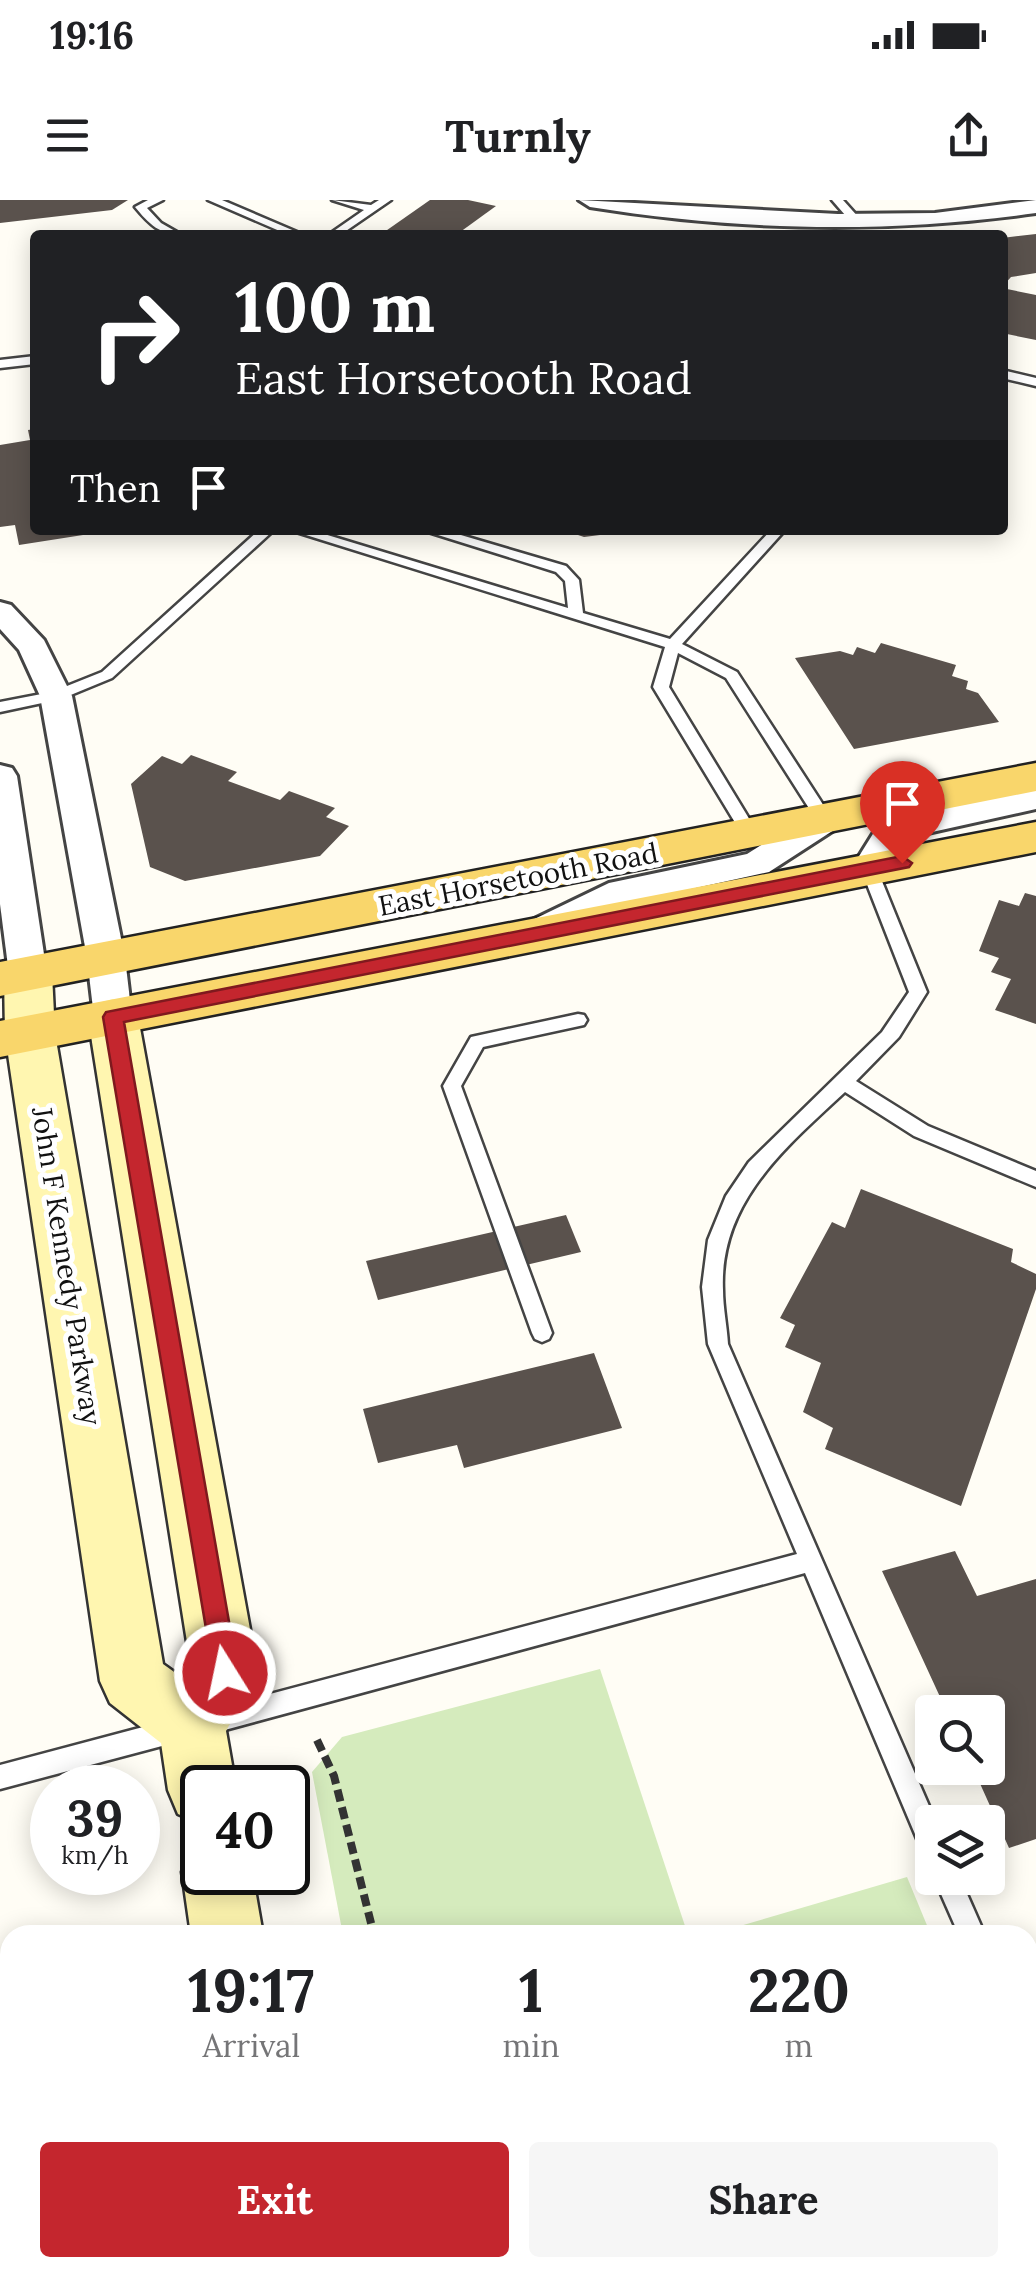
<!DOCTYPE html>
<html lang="en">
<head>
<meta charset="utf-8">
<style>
	:root { --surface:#fff; --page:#f6f6f6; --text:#202124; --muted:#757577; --accent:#c4262e }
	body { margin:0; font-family:Lora,serif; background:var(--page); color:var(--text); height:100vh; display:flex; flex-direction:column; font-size:38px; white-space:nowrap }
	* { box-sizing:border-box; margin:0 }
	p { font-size:32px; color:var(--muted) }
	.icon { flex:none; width:55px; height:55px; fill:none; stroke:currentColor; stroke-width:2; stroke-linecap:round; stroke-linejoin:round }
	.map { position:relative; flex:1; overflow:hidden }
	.panel { position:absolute; left:0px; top:1725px; width:1038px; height:352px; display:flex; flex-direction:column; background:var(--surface); border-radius:30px 30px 0 0; box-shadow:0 5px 25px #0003 }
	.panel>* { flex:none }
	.guide { position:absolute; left:30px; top:30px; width:978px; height:305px; border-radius:10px; box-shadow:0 5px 25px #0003; background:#202124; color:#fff; overflow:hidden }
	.controls { position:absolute; left:915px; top:1495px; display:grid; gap:20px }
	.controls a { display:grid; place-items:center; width:90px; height:90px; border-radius:10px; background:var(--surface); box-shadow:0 5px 25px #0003; font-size:50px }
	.speed { position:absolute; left:30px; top:1565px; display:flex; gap:20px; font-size:50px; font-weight:700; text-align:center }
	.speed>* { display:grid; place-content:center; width:130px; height:130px; border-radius:50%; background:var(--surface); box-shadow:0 5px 25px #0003; line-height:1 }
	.speed small { font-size:25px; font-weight:400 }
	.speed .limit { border:5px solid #111; border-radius:15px; background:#fff; color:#111 }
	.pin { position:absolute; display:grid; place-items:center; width:85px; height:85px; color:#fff; margin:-102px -42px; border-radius:50% 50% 50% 0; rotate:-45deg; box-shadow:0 0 10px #0007 }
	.pin .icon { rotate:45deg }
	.me { position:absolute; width:110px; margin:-55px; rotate:350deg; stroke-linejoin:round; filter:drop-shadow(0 0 8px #0008) }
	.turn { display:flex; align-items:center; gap:35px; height:210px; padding:0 40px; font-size:45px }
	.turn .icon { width:130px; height:130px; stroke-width:2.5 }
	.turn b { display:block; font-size:70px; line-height:85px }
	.then { display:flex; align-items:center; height:95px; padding:0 40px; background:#0003; gap:20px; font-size:38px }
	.eta { display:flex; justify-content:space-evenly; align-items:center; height:170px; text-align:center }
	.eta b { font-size:60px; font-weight:700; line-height:70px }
	.button { display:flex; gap:20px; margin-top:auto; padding:20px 40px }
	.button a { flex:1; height:115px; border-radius:10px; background:var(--accent); color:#fff; font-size:40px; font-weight:700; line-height:115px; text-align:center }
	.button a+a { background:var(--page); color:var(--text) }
	.status { display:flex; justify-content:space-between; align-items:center; height:70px; padding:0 50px; background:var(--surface); direction:ltr }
	.status svg { height:28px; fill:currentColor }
	header { display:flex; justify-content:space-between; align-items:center; height:130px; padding:0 40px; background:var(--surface); font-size:45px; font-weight:700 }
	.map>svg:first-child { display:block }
	.green { fill:#d5ebbd }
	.building { fill:#5a524d }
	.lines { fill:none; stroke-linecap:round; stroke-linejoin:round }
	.lane-casing { stroke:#444; stroke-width:5 }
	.street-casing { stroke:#444; stroke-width:6 }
	.secondary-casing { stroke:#333; stroke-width:5 }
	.primary-casing { stroke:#222; stroke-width:5 }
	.path { stroke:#333; stroke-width:8; stroke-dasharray:12 6; stroke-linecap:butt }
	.lane { fill:#fff; fill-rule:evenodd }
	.street { fill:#fff; fill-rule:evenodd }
	.secondary { fill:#fff6b0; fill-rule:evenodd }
	.primary { fill:#f9d66b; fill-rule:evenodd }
	.route { fill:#c4262e; stroke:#7f191e; stroke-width:2.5 }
	.labels { text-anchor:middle; stroke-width:10; stroke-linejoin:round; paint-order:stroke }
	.street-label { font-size:28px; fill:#111; stroke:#fff }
</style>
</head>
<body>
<div class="status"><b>19:16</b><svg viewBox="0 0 49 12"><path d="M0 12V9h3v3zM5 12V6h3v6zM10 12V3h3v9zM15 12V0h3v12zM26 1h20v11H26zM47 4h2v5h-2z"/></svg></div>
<header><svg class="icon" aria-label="menu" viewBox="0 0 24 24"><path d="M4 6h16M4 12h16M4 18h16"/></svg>Turnly<svg class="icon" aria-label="share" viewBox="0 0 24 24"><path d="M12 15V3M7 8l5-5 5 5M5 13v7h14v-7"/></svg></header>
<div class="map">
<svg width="1036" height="2077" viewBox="0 0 1036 2077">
	<rect width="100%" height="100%" fill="#fffdf5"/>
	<!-- green -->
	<g class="green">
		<polygon points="600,1469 688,1735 343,1735 312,1572 342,1537"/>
		<polygon points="907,1677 931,1735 709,1735"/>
		<polygon points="1028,1968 1036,1989 1036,2077 411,2077 409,2068 1028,2068"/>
	</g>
	<!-- building -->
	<g class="building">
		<polygon points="0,0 128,0 112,10 0,23"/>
		<polygon points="430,0 468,0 496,6 456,35 380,35"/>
		<polygon points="1036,34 1036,73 1011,77 1002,87 1002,38"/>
		<polygon points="1002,88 1036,95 1036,140 1002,133"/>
		<polygon points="35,229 35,330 82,330 83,335 19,345 15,325 0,327 0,245 30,240 28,230"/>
		<polygon points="563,330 624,330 624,332 584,337"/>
		<polygon points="881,443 956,465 952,476 968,481 966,489 978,493 999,522 854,549 795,458 840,451 853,455 857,447 875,453"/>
		<polygon points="191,555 237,572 228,581 280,600 289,591 335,608 326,617 349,626 320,656 185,681 150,667 131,584 162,556 182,564"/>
		<polygon points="1025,693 1036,696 1036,824 995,810 1011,779 991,772 999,758 979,751 999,700 1019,706"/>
		<polygon points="861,989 1013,1049 1011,1062 1036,1074 1036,1089 961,1306 825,1249 833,1228 803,1212 821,1163 785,1147 795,1125 780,1118 832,1022 845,1028"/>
		<polygon points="566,1015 581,1052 378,1100 366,1061"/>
		<polygon points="594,1153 622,1228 464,1268 457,1245 378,1263 363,1209"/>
		<polygon points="955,1351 977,1396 1036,1379 1036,1639 1009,1648 973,1568 988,1568 988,1512 947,1512 882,1371"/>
	</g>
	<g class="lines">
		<defs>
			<g id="lane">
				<path d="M148,0H163L147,8L161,23L182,35C160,35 149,24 135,7Z"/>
				<polygon points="208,0 222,0 304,35 289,35"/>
				<polygon points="332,0 371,5 379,0 391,0 340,35 328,35 364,10"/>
				<polygon points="832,0 843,0 860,19 860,23 852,23"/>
				<polygon points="35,156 35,164 0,168 0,160"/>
				<polygon points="1002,170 1036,178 1036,186 1002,178"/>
				<polygon points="259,330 274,330 112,478 61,499 0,512 0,502 52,492 102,472"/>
				<polygon points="290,330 311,330 568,408 565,381 556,372 422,330 444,330 566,366 579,380 583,413 670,439 771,330 785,330 682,444 737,472 833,620 825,625 819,624 726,478 678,453 669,487 759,635 751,640 745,639 653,487 665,447"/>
				<path d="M869,663L877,669L927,792L899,837L856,881L928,926L1036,971V987L914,936L845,892C786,947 719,1002 723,1090C723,1108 727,1126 728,1144L936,1622H932V1657L923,1653L805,1373L210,1534L201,1530L198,1522L201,1514L210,1510L797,1354L708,1144L702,1087L708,1040L726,996L749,962L882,832L909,792L861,669Z"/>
				<polygon points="578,814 584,815 587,820 584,825 483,847 461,886 552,1133 549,1139 542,1142 535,1139 532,1133 443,886 471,837"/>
				<polygon points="177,1518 186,1522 189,1530 186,1538 177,1542 0,1589 0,1565"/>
				<polygon points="934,1678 960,1678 985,1735 959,1735"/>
				<polygon points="1028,1847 1036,1851 1036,1882 1028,1878"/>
			</g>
			<g id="street">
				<path d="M579,0L838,14L935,13L1036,0V13C887,34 739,31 590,7Z"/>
				<polygon points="0,402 11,405 44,440 72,496 125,758 132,817 127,827 113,831 99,827 94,817 87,758 40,496 19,450 0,429"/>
				<polygon points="0,565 12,568 17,576 47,774 41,783 28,787 15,783 9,774 0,704"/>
				<polygon points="1036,584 1036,609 905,638 882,677 869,681 856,677 851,669 881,621"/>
				<polygon points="825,609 837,612 842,620 837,628 769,672 632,702 535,747 522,743 517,734 522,725 609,683 747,654 813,612"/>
			</g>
			<g id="secondary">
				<polygon points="28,757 45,762 52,774 55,834 163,1464 184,1479 191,1467 88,817 95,804 113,799 131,804 138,817 258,1473 226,1531 236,1588 202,1588 202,1624 178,1614 168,1590 161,1543 110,1503 100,1481 5,834 4,774 11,762"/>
				<polygon points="202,1643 202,1672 252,1672 263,1735 191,1735 182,1672 192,1647"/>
				<polygon points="242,2068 322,2068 323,2077 243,2077"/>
			</g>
			<g id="primary">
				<polygon points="1036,563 1036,591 0,796 0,762"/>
				<polygon points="1036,622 1036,652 0,857 0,821"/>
			</g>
		</defs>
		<!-- lane casing -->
		<use href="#lane" class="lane-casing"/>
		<!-- street casing -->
		<use href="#street" class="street-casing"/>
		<!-- secondary casing -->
		<use href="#secondary" class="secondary-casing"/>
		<!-- primary casing -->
		<use href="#primary" class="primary-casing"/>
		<!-- path -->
		<g class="path">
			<polyline points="317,1540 334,1576 374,1735"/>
			<polyline points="441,2068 442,2077"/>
		</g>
		<!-- lane -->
		<use href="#lane" class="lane"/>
		<!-- street -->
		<use href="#street" class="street"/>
		<!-- secondary -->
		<use href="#secondary" class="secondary"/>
		<!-- primary -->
		<use href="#primary" class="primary"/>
	</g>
	<!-- route -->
	<polygon class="route" points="902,656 912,663 909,667 124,822 238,1473 234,1482 225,1486 215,1482 103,817 106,812"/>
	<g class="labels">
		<!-- street labels -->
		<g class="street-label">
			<text transform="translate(518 679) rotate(-11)" y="10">East Horsetooth Road</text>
			<text transform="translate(67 1066) rotate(81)" y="10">John F Kennedy Parkway</text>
		</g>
	</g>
</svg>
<div class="controls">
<a><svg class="icon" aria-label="search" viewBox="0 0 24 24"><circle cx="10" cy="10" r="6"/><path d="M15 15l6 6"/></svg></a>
<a><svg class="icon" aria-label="layers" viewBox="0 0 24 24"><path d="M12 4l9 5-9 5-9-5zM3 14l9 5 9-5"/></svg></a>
</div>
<div class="speed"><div>39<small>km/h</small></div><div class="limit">40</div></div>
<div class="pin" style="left:902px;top:663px;background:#d93025"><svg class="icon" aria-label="arrive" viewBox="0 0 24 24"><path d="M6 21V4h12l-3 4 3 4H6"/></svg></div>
<svg class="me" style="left:225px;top:1473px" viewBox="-20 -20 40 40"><circle r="17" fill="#c4262e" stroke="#fff" stroke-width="3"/><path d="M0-11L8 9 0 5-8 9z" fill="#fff"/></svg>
<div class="guide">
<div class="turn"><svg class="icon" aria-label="right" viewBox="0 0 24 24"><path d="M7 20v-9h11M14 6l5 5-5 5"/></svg><div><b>100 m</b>East Horsetooth Road</div></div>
<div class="then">Then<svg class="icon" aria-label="arrive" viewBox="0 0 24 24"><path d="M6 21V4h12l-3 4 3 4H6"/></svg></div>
</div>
<section class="panel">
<div class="eta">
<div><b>19:17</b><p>Arrival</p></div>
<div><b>1</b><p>min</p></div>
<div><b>220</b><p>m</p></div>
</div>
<div class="button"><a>Exit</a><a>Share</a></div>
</section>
</div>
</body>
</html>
